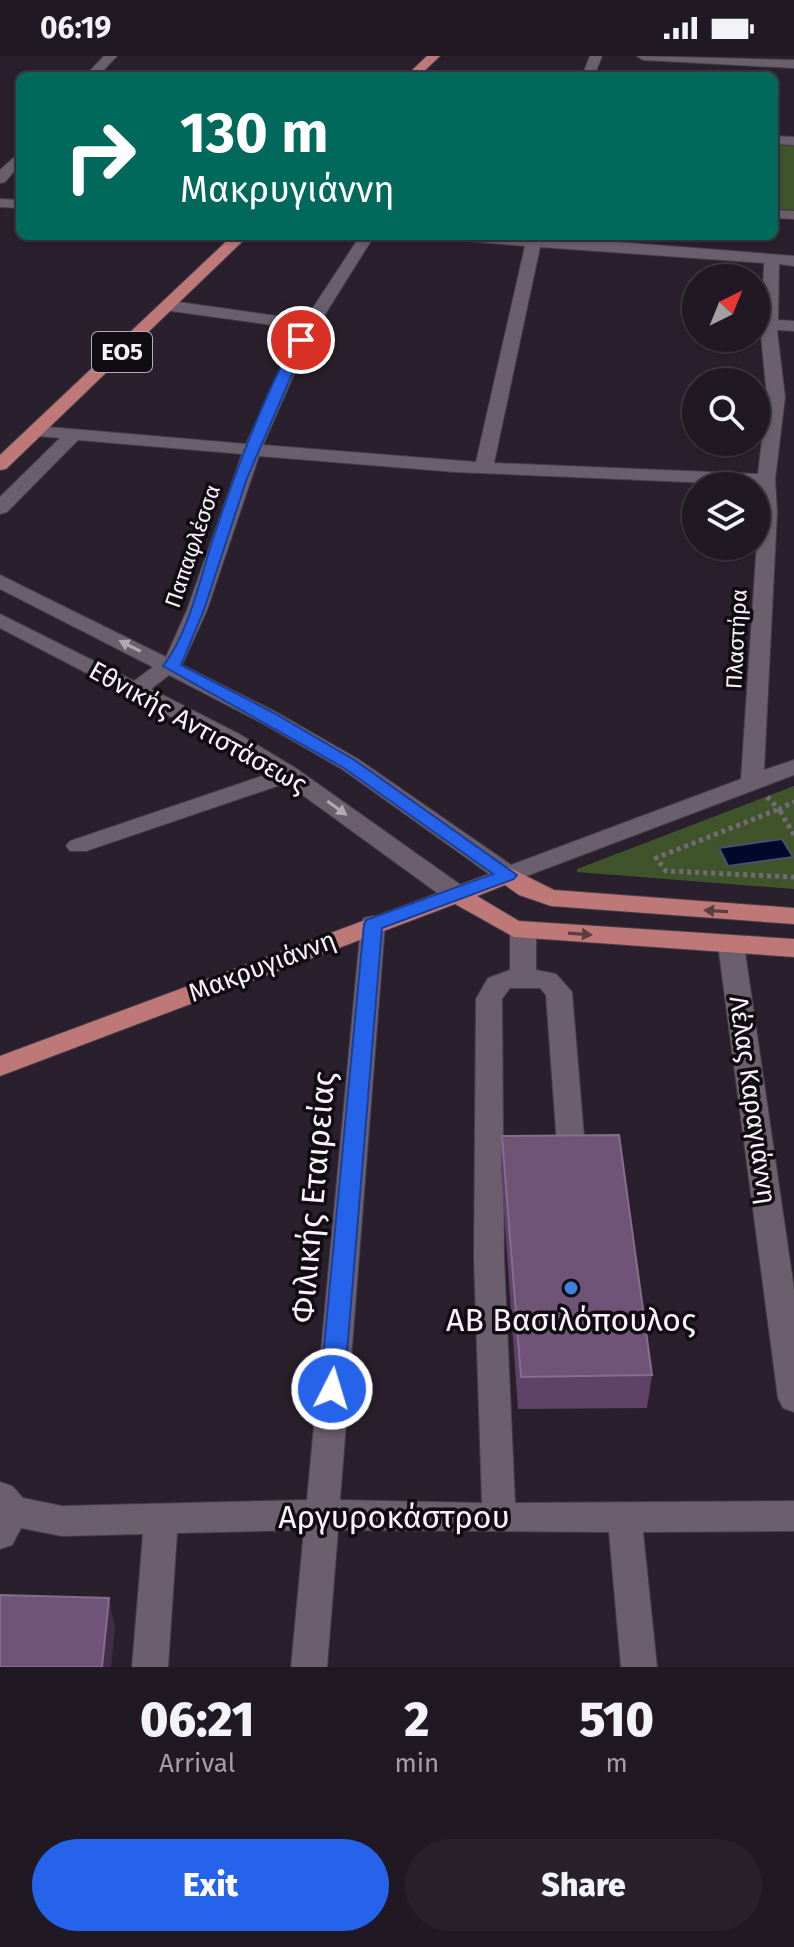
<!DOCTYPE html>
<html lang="en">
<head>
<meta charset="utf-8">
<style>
	:root { --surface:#201822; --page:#28212a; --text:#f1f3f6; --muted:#a2a0a5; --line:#3d3740; --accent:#2563eb }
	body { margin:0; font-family:"Fira Sans",sans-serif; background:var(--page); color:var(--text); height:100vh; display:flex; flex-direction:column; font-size:30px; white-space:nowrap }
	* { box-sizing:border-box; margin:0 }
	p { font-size:26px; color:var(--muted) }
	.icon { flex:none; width:44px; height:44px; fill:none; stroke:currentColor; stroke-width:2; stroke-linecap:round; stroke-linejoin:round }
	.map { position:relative; height:1611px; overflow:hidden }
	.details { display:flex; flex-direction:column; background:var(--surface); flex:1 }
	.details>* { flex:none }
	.guide { position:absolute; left:16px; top:16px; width:762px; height:168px; border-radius:12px; box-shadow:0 2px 6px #0004,0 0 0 2px var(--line); background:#00695c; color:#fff; overflow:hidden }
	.needle { width:52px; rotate:43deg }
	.tools { position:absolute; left:682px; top:208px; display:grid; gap:16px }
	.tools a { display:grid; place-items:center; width:88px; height:88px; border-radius:50%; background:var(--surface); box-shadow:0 2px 6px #0004,0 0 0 2px var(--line); font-size:40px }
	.pin { position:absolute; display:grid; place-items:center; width:68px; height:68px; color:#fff; margin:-34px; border:4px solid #fff; border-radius:50%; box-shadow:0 2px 8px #0007 }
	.me { position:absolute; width:88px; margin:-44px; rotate:5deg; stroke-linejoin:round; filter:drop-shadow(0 0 6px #0008) }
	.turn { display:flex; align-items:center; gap:28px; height:168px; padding:0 32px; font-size:36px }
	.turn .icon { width:104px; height:104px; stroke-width:2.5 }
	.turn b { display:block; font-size:56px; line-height:68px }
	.eta { display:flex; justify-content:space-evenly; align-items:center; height:136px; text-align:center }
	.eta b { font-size:48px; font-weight:800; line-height:56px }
	.action { display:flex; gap:16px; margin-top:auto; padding:16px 32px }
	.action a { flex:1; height:92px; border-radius:48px; background:var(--accent); color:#fff; font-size:32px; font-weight:800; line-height:92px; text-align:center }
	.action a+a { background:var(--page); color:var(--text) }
	.status { display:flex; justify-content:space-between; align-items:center; height:56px; padding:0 40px; background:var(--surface); direction:ltr }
	.status svg { height:22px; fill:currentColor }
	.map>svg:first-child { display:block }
	.green { fill:#40542c }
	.water { fill:#00092c; stroke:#4b4f6a; stroke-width:2 }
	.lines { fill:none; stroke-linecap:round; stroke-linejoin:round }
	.minor-casing { stroke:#463d48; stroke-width:2 }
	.major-casing { stroke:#463d48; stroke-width:2 }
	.path { stroke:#736a76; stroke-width:5; stroke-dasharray:4 4; stroke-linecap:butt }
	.minor { fill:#6b5f6e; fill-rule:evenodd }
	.major { fill:#be7878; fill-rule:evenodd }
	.wall { fill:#604168 }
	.shaded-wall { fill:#432c4a }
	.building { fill:#705478; stroke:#866d8c; stroke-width:2 }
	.oneway { fill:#b2a8b4 }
	.oneway2 { fill:#5e3d40 }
	.route { fill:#2563eb; stroke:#184099; stroke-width:2 }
	.shop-dot { fill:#3f7fe0; stroke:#100c12; stroke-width:3 }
	.labels { text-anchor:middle; stroke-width:7; stroke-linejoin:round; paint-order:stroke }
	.far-street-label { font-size:22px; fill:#f9f2fb; stroke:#100c12 }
	.shield { fill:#100c12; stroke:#b3adb5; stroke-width:2 }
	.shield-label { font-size:24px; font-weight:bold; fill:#f9f2fb }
	.street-label { font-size:26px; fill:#f9f2fb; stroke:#100c12 }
	.near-street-label { font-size:32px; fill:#f9f2fb; stroke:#100c12 }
	.near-poi-label { font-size:32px; fill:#f9f2fb; stroke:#100c12 }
</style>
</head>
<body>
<div class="status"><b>06:19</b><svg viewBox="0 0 49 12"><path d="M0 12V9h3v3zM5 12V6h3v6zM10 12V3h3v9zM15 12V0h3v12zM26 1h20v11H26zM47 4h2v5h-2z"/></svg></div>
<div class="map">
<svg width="794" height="1611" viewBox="0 0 794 1611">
	<rect width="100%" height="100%" fill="#2a202d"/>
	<!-- green -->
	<g class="green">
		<polygon points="774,87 794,88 794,154 774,153"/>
		<polygon points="794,730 794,833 577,816 577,813"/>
	</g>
	<!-- water -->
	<polygon class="water" points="782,783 793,801 728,810 719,792"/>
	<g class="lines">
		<defs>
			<g id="minor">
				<polygon points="104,0 117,0 98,20 85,20"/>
				<polygon points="590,0 602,0 594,20 582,20"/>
				<polygon points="637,0 794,4 794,12 643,4"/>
				<polygon points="774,80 794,81 794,89 774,88"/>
				<polygon points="20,96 20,108 5,126 0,127 0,114"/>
				<polygon points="0,143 20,144 20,152 0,151"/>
				<polygon points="774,154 794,155 794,163 774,162"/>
				<path d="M360,180H374L309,284L263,389L476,406L525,190L457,184L450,180H542L794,200V210L779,208L778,264L794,265V275L777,274L785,341L775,424L777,456L764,714L794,704V719L508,827L499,825L342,713L260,666L169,619L151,633L239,678L297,713L465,832L468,838L465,844H447L286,727L86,795H70L66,790L70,785L271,717L223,688L0,572V558L134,625L153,611L0,533V519L166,601L187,554L242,398L78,384L7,456L0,458V441L60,382L37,380L28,375L37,370L246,388L300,273L171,255L163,250L171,245L305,264ZM540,191L764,207L761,280L767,341L758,418L494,407ZM259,400L455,416L757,429L759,456L741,723L511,809L358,703L276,656L182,609L207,554Z"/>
				<polygon points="373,860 382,862 385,868 340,1444 482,1447 474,1202 476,943 488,922 510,914 510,874 514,868 523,866 532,868 536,874 536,914 556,918 572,936 585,1093 581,1101 556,1115 546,1112 542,1104 557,1089 546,939 540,932 510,932 502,943 504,1202 515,1447 794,1445 794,1475 643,1476 657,1611 621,1611 609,1476 338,1474 327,1611 291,1611 304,1474 177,1477 168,1611 132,1611 143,1478 62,1480 21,1472 12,1489 0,1493 0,1426 12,1430 23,1442 62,1450 307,1444 361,868 364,862"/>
				<polygon points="731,880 740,883 744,889 794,1233 794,1356 783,1352 778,1342 718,889 722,883"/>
			</g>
			<g id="major">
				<polygon points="427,0 440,0 419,20 406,20"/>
				<polygon points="232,180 248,180 6,413 0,414 0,399"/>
				<polygon points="508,811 554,834 794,852 794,868 551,850 519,839 505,829 477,840 519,865 794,883 794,901 514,881 455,848 0,1020 0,1000"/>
			</g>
		</defs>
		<!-- minor casing -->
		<use href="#minor" class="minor-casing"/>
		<!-- major casing -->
		<use href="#major" class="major-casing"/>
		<!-- path -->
		<g class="path">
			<polyline points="767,741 779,753 794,746"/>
			<polyline points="794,779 779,753 656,802 666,815 794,821"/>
		</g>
		<!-- minor -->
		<use href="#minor" class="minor"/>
		<!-- major -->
		<use href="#major" class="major"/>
	</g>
	<!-- wall -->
	<polygon class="wall" points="502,1080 652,1319 647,1352 518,1353 501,1112"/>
	<!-- shaded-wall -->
	<polygon class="shaded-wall" points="109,1542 115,1573 111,1611 102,1611"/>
	<!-- building -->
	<g class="building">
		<polygon points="619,1079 652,1319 521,1321 502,1080"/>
		<polygon points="0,1539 109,1542 102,1611 0,1611"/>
	</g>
	<!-- one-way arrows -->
	<defs><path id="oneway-solid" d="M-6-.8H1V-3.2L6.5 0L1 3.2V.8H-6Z" transform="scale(2)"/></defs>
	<g class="oneway">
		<use href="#oneway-solid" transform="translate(130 590) rotate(-153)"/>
		<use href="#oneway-solid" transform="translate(337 752) rotate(36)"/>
	</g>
	<g class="oneway2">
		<use href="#oneway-solid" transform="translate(716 855) rotate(-177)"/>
		<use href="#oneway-solid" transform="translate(580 878) rotate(4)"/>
	</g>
	<!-- route -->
	<path class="route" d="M296,282L307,284L247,422L204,554L181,609L274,657L356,705L517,819L514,823L382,872L344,1333L340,1340L332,1343L323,1340L320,1333L364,868L366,864L493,818L344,712L163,610C190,575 200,521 214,480C235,417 264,339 296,282Z"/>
	<!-- markers -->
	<circle class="shop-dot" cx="571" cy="1232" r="8"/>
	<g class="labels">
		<!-- far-street labels -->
		<g class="far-street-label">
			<text transform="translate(192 490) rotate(-71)" y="8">Παπαφλέσσα</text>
			<text transform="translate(736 583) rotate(-87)" y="8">Πλαστήρα</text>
		</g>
		<!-- shield labels -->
		<rect class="shield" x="92" y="276" width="60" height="40" rx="6"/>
		<g class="shield-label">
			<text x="122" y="304">ΕΟ5</text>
		</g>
		<!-- street labels -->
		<g class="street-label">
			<text transform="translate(198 671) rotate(29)" y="9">Εθνικής Αντιστάσεως</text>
			<text transform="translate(262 910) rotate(-21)" y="9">Μακρυγιάννη</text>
			<text transform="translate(753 1044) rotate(82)" y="9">Λέλας Καραγιάννη</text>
		</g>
		<!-- near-street labels -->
		<g class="near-street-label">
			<text transform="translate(313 1141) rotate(-85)" y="11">Φιλικής Εταιρείας</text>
			<text x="394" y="1472">Αργυροκάστρου</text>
		</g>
		<!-- near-poi labels -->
		<g class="near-poi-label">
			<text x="571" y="1275">ΑΒ Βασιλόπουλος</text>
		</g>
	</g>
</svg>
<div class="tools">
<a><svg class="needle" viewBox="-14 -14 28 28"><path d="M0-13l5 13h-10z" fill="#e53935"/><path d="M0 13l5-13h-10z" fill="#a2a0a5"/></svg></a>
<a><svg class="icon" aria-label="search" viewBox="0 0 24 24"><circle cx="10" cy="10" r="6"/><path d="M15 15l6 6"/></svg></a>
<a><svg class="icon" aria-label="layers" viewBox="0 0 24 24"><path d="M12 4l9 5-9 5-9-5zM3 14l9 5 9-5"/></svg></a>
</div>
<div class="pin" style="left:301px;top:284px;background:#d93025"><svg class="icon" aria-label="arrive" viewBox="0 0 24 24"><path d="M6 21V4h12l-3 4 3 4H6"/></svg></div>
<svg class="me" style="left:332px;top:1333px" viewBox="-20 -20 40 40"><circle r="17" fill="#2563eb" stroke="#fff" stroke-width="3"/><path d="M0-11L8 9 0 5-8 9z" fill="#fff"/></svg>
<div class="guide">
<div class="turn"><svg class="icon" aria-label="right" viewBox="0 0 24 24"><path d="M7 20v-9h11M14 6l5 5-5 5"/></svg><div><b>130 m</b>Μακρυγιάννη</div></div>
</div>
</div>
<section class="details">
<div class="eta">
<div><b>06:21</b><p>Arrival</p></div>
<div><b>2</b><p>min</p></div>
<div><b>510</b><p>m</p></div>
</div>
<div class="action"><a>Exit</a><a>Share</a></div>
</section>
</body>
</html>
